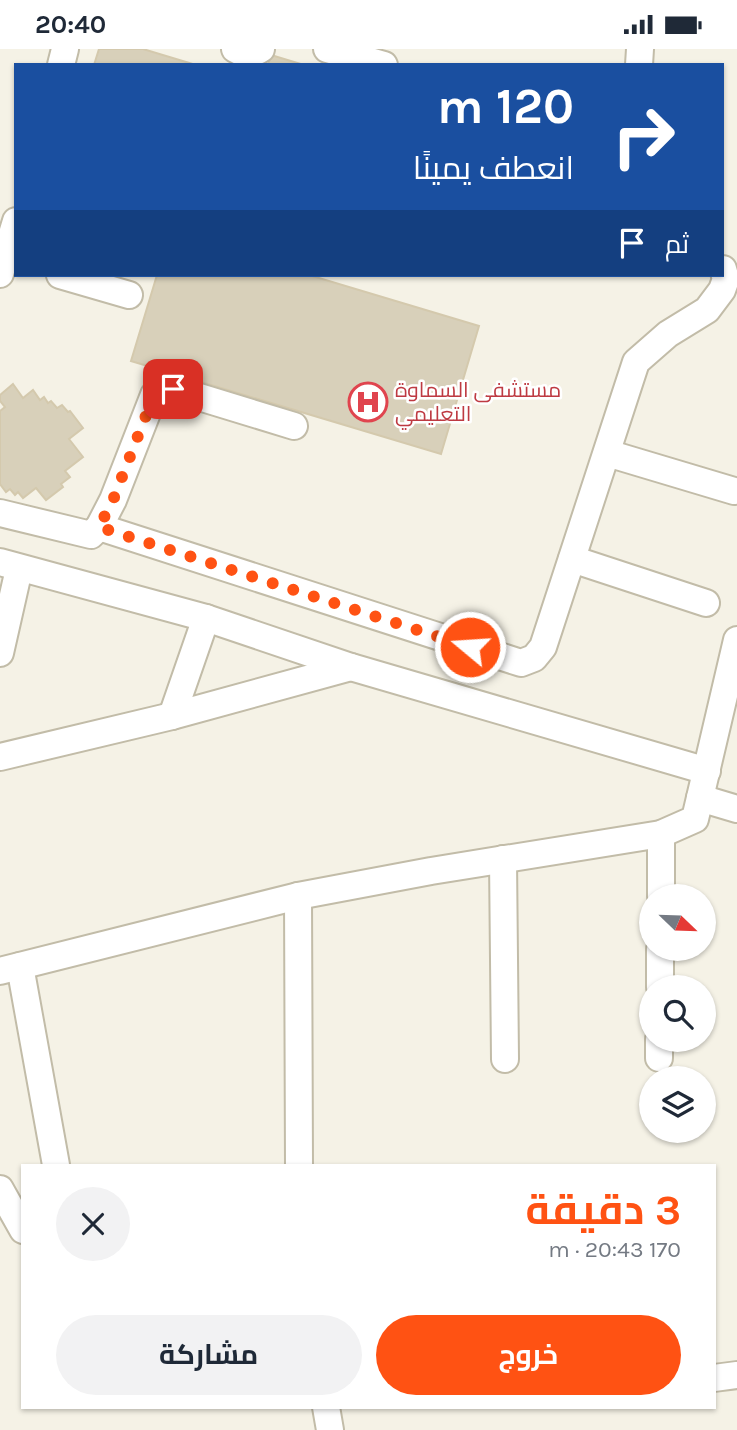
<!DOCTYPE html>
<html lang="ar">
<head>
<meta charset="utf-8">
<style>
	:root { --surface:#fff; --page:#f2f2f3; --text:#1f2937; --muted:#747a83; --accent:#ff5213 }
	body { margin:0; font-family:Karla,Cairo,sans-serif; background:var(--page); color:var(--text); direction:rtl; height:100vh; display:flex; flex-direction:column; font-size:26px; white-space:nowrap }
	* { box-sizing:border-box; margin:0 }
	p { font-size:23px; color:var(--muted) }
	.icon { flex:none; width:38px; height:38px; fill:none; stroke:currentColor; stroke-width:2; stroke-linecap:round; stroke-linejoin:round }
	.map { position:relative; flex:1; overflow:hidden; direction:ltr }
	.side { position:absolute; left:21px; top:1115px; width:695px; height:245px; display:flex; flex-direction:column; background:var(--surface); border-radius:0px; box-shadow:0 2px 5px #0004; direction:rtl }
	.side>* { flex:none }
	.hud { position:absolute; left:14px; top:14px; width:710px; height:214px; border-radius:0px; box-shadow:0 2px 5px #0004; direction:rtl; background:#1a4fa0; color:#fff; overflow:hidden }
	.needle { width:46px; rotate:113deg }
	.fabs { position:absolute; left:639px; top:835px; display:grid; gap:14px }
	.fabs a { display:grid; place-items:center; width:77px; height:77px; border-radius:50%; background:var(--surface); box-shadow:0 2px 5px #0004; font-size:35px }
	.pin { position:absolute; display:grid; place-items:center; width:60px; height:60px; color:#fff; margin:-30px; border-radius:14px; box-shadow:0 4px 10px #0006 }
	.me { position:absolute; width:77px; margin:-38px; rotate:288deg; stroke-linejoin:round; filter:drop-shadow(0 0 5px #0008) }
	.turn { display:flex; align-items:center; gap:24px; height:147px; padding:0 35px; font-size:32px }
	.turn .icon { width:91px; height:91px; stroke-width:2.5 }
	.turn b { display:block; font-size:49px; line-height:60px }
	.then { display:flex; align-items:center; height:66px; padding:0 35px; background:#0003; gap:14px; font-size:26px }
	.round { display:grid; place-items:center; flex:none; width:74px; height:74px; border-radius:37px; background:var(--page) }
	.head { display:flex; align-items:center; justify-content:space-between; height:119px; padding:0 35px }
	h1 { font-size:42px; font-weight:700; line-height:52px; color:var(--accent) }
	.primary-button { display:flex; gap:14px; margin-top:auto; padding:14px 35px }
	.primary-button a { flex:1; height:80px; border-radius:42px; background:var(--accent); color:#fff; font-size:28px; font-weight:700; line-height:80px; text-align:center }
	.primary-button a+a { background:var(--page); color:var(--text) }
	.status { display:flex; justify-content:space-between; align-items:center; height:49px; padding:0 35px; background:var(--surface); direction:ltr }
	.status svg { height:19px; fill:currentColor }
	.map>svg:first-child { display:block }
	.building { fill:#d8d0ba; stroke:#d4c9ad; stroke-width:2 }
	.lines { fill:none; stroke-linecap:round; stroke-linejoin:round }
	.minor-casing { stroke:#c2bca8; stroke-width:30 }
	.minor { stroke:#fff; stroke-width:26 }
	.route { stroke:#ff5213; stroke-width:12; stroke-dasharray:0 21.6 }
	.labels { text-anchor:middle; stroke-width:5; stroke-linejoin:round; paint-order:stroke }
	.health-label { font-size:21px; fill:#be3a42; stroke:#fff; text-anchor:start }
</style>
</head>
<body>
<div class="status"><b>20:40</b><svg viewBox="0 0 49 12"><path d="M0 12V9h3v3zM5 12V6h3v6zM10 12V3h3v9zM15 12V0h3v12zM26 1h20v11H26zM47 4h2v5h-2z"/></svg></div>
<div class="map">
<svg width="737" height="1381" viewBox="0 0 737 1381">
	<rect width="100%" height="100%" fill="#f5f2e6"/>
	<!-- building -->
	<g class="building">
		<polygon points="99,0 143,0 196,16 94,16"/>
		<polygon points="271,6 304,16 268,16"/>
		<polygon points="157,226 309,226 479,277 441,405 131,312"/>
		<polygon points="13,335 23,349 33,341 40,351 44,348 48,354 51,352 57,359 62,356 68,363 70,362 83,379 69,390 83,408 65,422 70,428 61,435 63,438 46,451 36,439 23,449 18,443 15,446 10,440 6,443 0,435 0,362 5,358 0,352 0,346"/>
	</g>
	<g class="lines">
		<defs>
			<g id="minor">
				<path d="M235,0C243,5 254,5 261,0"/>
				<polyline points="327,0 384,16"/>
				<polyline points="61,16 65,0"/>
				<polyline points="639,16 640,0"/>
				<polyline points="0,225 16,172"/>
				<polyline points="60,226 129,246"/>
				<polyline points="607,404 734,442"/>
				<polyline points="0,464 91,486 99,478 113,451 154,346 173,340 294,377"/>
				<polyline points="99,478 521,614 534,609 543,598 636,313 668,285 707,261 722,241 726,230 723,220"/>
				<polyline points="572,510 706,554"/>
				<polyline points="0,513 206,569 351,618 707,722"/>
				<polyline points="0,604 19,520"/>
				<polyline points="172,667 206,569"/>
				<polyline points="0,708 172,667 351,618"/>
				<polyline points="700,749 737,760"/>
				<polyline points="503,810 505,1010"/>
				<polyline points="298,847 299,1116"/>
				<polyline points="661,847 661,785"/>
				<polyline points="20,917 56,1116"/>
				<polyline points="0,922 298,847 431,822 661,785 695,770 737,591"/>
				<polyline points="660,938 660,900"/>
				<polyline points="659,1009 659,990"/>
				<polyline points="0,1140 23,1181"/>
				<polyline points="714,1329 737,1326"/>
				<polyline points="326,1358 330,1381"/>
			</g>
		</defs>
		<!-- minor casing -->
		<use href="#minor" class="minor-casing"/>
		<!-- minor -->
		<use href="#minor" class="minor"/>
	</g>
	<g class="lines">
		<!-- route -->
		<polyline class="route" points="173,340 154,346 113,451 99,478 470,598"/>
	</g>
	<!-- icons -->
	<defs>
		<symbol id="hospital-ring" viewBox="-11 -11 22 22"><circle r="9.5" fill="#fff" stroke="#e0444e" stroke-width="1.5"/><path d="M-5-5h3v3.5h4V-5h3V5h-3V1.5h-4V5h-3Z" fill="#e0444e"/></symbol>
	</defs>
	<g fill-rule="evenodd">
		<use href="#hospital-ring" x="346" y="331" width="44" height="44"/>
	</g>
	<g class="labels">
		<!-- health labels -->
		<g class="health-label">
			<text x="395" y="348">مستشفى السماوة<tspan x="395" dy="24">التعليمي</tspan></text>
		</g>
	</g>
</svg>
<div class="fabs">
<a><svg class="needle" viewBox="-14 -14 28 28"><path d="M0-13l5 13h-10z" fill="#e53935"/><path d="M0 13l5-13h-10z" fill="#747a83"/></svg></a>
<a><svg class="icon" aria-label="search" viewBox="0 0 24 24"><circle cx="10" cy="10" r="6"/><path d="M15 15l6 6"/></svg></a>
<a><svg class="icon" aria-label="layers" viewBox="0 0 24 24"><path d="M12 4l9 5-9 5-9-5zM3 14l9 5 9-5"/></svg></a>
</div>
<div class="pin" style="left:173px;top:340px;background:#d93025"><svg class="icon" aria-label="arrive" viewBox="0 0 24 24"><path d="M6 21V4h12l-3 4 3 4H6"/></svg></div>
<svg class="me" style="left:470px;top:598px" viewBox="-20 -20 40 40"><circle r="17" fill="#ff5213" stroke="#fff" stroke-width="3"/><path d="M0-11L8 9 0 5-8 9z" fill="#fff"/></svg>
<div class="hud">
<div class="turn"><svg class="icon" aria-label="right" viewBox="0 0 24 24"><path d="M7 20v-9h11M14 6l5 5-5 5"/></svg><div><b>120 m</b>انعطف يمينًا</div></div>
<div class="then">ثم<svg class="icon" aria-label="arrive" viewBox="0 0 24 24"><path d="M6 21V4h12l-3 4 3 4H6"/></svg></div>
</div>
<section class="side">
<div class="head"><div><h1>3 دقيقة</h1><p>170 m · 20:43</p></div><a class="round"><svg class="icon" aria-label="close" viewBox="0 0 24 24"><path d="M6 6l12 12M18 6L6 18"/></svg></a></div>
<div class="primary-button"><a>خروج</a><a>مشاركة</a></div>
</section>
</div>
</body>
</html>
